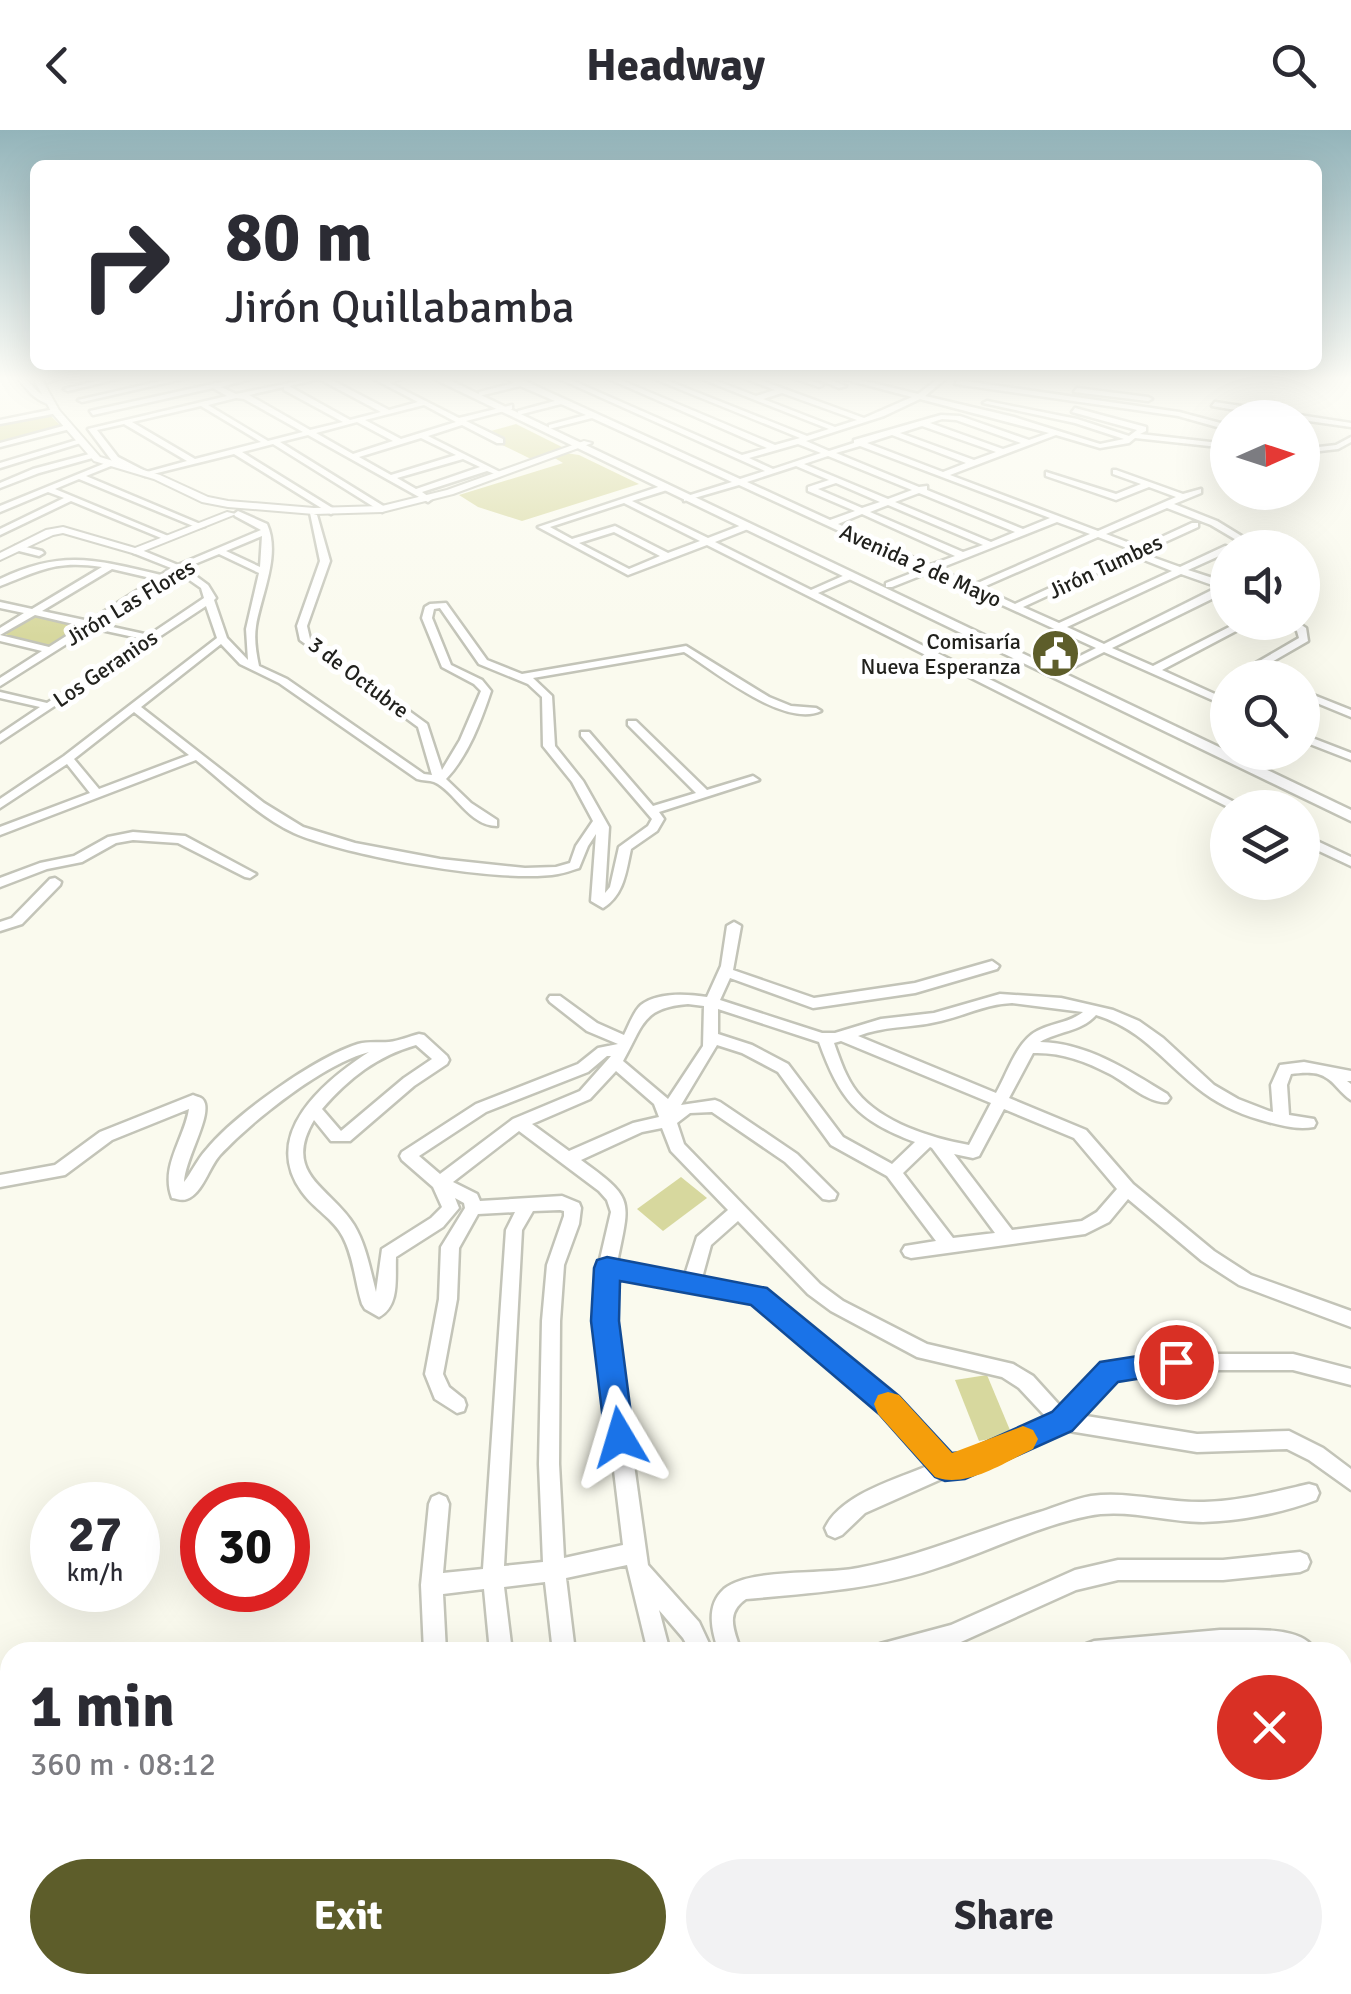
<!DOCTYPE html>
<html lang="en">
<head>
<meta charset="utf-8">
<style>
	:root { --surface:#fff; --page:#f2f2f3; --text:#2b2b33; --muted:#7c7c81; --accent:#5d5d2a }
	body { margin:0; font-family:Signika,sans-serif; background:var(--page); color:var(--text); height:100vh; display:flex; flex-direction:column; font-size:38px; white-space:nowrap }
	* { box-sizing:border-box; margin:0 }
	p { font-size:32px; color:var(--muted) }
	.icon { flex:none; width:55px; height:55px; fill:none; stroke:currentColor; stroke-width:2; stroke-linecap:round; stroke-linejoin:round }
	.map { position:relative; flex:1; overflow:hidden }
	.details { position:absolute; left:0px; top:1512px; width:1352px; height:352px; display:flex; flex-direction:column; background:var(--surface); border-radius:30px 30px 0 0; box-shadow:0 10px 40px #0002 }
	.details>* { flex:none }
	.top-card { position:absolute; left:30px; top:30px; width:1292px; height:210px; border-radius:15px; box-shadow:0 10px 40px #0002; background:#fff; color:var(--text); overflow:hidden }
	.needle { width:65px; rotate:87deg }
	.buttons { position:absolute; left:1210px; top:270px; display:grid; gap:20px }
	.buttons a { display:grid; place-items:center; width:110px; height:110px; border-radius:50%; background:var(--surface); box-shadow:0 10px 40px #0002; font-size:50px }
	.speed { position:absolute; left:30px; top:1352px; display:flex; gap:20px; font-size:50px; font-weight:700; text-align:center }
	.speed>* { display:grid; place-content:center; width:130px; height:130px; border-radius:50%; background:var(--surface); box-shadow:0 10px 40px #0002; line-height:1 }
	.speed small { font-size:25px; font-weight:400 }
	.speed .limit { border:15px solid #d22; background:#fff; color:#111 }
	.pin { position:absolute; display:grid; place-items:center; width:85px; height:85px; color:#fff; margin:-42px; border:5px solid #fff; border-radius:50%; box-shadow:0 2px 10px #0007 }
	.me { position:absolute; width:110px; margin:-55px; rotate:353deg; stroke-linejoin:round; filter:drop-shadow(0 0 8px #0008) }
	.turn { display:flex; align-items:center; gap:35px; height:210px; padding:0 30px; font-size:45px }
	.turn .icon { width:130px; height:130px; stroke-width:2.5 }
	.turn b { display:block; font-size:70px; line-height:85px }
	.round { display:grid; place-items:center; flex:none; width:105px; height:105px; border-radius:52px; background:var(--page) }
	.overview { display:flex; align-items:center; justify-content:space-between; height:170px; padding:0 30px }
	h1 { font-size:60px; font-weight:700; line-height:75px }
	.action { display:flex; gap:20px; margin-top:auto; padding:20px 30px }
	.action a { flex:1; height:115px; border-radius:60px; background:var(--accent); color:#fff; font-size:40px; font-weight:700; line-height:115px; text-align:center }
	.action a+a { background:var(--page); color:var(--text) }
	header { display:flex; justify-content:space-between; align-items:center; height:130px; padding:0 30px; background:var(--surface); font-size:45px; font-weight:700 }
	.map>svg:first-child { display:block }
	.green { fill:#d7d89e }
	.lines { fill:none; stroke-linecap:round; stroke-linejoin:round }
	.minor-casing { stroke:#c3c4b8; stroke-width:5 }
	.tertiary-casing { stroke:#c3c4b8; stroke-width:4 }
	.secondary-casing { stroke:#c3c4b8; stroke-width:5 }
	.minor { fill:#fff; fill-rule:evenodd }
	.tertiary { fill:#fff; fill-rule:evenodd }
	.secondary { fill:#fff; fill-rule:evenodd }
	.route { fill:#1a73e8; stroke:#114b97; stroke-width:2.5 }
	.slow { fill:#f59e0b }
	.labels { text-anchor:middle; stroke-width:10; stroke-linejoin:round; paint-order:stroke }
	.far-street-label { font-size:22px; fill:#21211d; stroke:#fff }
	.far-poi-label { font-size:22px; fill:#21211d; stroke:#fff; text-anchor:end }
</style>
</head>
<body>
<header><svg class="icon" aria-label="back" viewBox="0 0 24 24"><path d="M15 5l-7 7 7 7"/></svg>Headway<svg class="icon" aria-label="search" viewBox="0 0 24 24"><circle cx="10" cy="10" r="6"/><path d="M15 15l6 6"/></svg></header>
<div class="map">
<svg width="1351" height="1864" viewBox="0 0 1351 1864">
	<rect width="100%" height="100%" fill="#fafaee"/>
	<!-- green -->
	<g class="green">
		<polygon points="49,284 62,297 0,313 0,294"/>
		<polygon points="516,294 564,318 533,330 498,313 503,310 487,302"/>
		<polygon points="566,323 579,325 639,354 522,391 478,377 459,365 563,333 553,327"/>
		<polygon points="36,486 80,497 49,516 4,504"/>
		<polygon points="681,1047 707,1068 663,1101 637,1079"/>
		<polygon points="987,1245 1012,1305 979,1311 955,1250"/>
	</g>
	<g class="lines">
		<defs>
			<g id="minor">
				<path d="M16,246H23L38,262L53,271V275C36,273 26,258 16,246Z"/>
				<polygon points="56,246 68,246 48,252 44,250"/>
				<polygon points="117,246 130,246 68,261 64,259"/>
				<polygon points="183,246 196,246 82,272 78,270"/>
				<path d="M249,246H262L221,257L236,264L324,246L389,280L418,272L368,246H377L384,250L411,246L390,253L459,288L512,275V279L466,291L503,309V313H497L462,295L428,306L504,344L500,346L487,341L422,362L432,369L428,372L308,305L280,312L385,377L386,379L382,382L273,314L242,322L334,379L335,381L331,384L234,324L145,346L112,331L88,299L227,266L213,258L93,285L90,281ZM319,249L381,282L350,290L289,256ZM284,257V260L343,292L310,300L249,265ZM236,268L244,269L303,302L268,311L208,275ZM424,275L456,292L401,309L365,290ZM201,276L261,312L195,329L132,292ZM357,292L393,311L353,324L316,303ZM124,294L187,331L147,342L118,327L97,300ZM421,308L456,325L391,345L359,327ZM463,329L480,337L416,359L397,348Z"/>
				<path d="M502,246H511L525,251L740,349L765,341L553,246H562L742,325L767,318L602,246H611L775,315L800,308L647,246H656L807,306L829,299L694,246H704L756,266L775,260L746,249V247L749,246L864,288L912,267L832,246H844L918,264L942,246H949L925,266L1014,287L1100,314L1124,309L1075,293L983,273L987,271L1077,289L1129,306L1137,300L1072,282L1075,278L1146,297V301L1140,304L1228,314V318L1135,308L1129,313L1100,318L1056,305L950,345L1098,401L1176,367L1149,357L1116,370L1046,346V342L1116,364L1141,354L1113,344V340H1116L1183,364L1201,359V363L1174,374L1217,391L1261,418H1250L1211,395L1167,378L1106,404L1140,417L1192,393H1198V397L1141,423L1180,437L1225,416L1232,418H1228V422L1188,440L1228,453V461L1112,518L1153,536L1239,492H1253L1162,540L1228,570V577L1104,522L1068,540H1060V536L1096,518L930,442L892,457H886V453L922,439L739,355L684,371V367L732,352L592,288L549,299V295L586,285L561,274L518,285V281L555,271L520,256L479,266V262L514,253ZM782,263L857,290L835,297L763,269ZM920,269L1049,303L1029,310L960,286L941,285L854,310V313L829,321L806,311L884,286ZM942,289L956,290L1021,313L1003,319L930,293ZM922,296L996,322L974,330L900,303ZM892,305L966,333L943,342L867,313ZM798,314L821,323L773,339L749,328ZM860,316L1050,388L1023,399L927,360V356L919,357L836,323ZM828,326L912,360L888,369L804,334ZM796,336L829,350L808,357V361L855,381L830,390L747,352ZM836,353L880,372L862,378L818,359ZM919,363L1015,402L991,412L895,372ZM888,375L983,415L963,422L870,382ZM862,384L955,426L930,435L838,394ZM1057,392L1090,404L973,455L938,439ZM1098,407L1132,420L1015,474L981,458ZM1134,426L1172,441L1059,493L1023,477ZM1181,444L1218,457L1104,514L1067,497Z"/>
				<polygon points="786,246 797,246 823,255 819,257"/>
				<polygon points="810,246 820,246 846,256 839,258"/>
				<polygon points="958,250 1179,282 1228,295 1228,300 1178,286 955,254"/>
				<polygon points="1077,258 1148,267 1152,269 1148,271 1074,262"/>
				<polygon points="1215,272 1351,293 1351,297 1302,290 1302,288 1284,288 1212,276"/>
				<polygon points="55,279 58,283 0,294 0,290"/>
				<polygon points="67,295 70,299 0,317 0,313"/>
				<polygon points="1351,307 1351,312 1338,319 1302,323 1302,319 1336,315"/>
				<polygon points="77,310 84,312 0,338 0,333"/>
				<polygon points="93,323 97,325 96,327 39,343 0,358 0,353 33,339"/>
				<polygon points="108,332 112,334 111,336 86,346 205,396 198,398 79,349 55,359 173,408 166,410 71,371 0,405 0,399 64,368 48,362 0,382 0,376"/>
				<path d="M664,355L668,358L667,360L632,371L708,408L742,395H748V399L715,412L811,460L845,445H851V449L818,463L1246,678H1230L707,415L628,445L538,397ZM624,373L700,411L668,423L615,396L572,409L550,397ZM614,402L660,426L629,439L579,413Z"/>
				<path d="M238,381L267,394C281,425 261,465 256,496C254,509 256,522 259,536L287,549L424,644L432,645L418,597L300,510L297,496L320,431L310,383L317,385L330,431L307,496L310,509L427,594L442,640L460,610L481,561L474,554L442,537L422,488L425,477L430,474L446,473L487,530L522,544L686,516L769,567L791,576L816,578L821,581C784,598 716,542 684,522L533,548L552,566L555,616L583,651L609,697L605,763L610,757L619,717L648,696L652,689L581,606V602H589L653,676L696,663L628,595V591H636L707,660L753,646L759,650L659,682L664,689L657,701L631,719C626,742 624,765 603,778L591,771L596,704L588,716L579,738C572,740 565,743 558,744C503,754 346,726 294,703C258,686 227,655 196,630L0,705V697L90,663L67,634L0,678V669L64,626L217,508L206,476L0,612V604L40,577L0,568V562L47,573L143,509L92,498L0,556V548L42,521L0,511V498L24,483L0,478V472L32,479L102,437C56,430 41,440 0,456V449C62,419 97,430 161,445L171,438L133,423V419H139L178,435L261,400L235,386L234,384ZM262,406L260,437L226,421ZM219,424L259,443L246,499L248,530L227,508L214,470L216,468L208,455L185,438ZM112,439L155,449L89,491L42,481ZM178,442L201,458L204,468L149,505L99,494ZM440,478L479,534L528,554L542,567L543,616L572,652L593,691L576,716L570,733L556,737L525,738L440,729L355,713L303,697L264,673L141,577L221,514L240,534L279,553L417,649C423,651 429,650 434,652C454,660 469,696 497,696V690L471,673L446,649C468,626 481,591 491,561L482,550L451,535L432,488L434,479ZM35,485L82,496L49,517L0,505ZM134,582L189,625L99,659L74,629Z"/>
				<polygon points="18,415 42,421 44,423 39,426 15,420 15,416"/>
				<polygon points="1284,492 1297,492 1306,498 1308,511 1244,548 1230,548 1299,508 1297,501"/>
				<polygon points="1311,564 1351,580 1351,587 1312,571 1302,575 1302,567"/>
				<polygon points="1302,604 1351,623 1351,630 1302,611"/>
				<polygon points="133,702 185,706 256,744 250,748 245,747 178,713 133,710 116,713 82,732 47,739 0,757 0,748 40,733 74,726 108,707"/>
				<polygon points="1302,704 1351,727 1351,736 1302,713"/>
				<polygon points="55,748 61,752 60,755 22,794 0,801 0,792 12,788 50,749"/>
				<path d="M734,792L741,796L733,840L814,868L915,853L992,831L999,836L997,839L915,863L813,878L730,848L720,870L822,903H835L881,889L934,883L1000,864L1061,868L1113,880L1139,891L1163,908L1214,955L1238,969L1269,981L1273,982L1271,955L1280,935L1304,932L1351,941V951H1347L1351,954V970C1341,964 1335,952 1325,947C1316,941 1301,943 1291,944L1287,955L1289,985L1314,989L1316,993L1314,997C1298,1000 1283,996 1268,992C1245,986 1223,977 1204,963C1166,935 1143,899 1096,885C1081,902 1058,901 1040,912C1087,913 1128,940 1167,964L1170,968L1167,972C1149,974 1127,953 1110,944C1085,931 1061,922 1033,923L1009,968L1086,1000L1133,1054L1214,1121L1251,1145L1351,1181V1197L1239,1155L1202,1131L1128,1069L1109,1092L1085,1104L911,1128L905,1126L902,1121L905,1116L936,1111L887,1046L831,1015L778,942L742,923L717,915L681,975L715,970L720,972L797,1024L837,1064L835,1069L829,1070L823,1069L785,1032L712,982L690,983L677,993L684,1014L820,1154L843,1171L927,1214L1013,1234L1033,1246L1062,1278L1103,1234L1110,1232L1176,1224H1293L1351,1239V1255L1293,1240H1176L1115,1248L1080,1285L1197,1304L1289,1301L1323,1318L1351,1339V1360L1309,1330L1287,1319L1197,1322L1063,1300L972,1341L946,1347L865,1383L842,1405L835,1408L828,1405L825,1398C841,1364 897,1349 930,1335L882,1281L753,1172L615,1147L614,1191L648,1435L699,1492L713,1522H691L683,1508L659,1480L670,1522H648L627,1435L566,1448L575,1522H553L545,1452L504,1457L512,1522H490L484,1459L443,1464L446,1522H424L421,1455L429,1374L432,1367L439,1364L446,1367L449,1374L443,1443L483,1439L506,1100L515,1082L478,1084L459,1118L457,1169L443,1244L449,1257L464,1269L466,1275L464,1281L457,1283L435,1269L425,1244L439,1169L441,1117L465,1078L464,1073L455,1068L459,1078L443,1097L396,1127C395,1148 400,1176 379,1187L365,1179L362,1174C355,1152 354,1128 343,1107C334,1089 314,1079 302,1062C260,1004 324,951 369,922C323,934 253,990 220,1025C209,1037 203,1063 187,1069C182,1071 178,1069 172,1068C160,1036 184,1010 189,979L112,1010L65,1045L0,1057V1045L55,1035L100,1002L193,965C200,968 203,967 205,974C209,991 185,1030 184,1052C192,1042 197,1030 206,1020C234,985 316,927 358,914C369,911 379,913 389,912C399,911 410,906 419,904L424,905L447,926L449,930L447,934L414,956L350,1011H331L314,990C281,1045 332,1058 354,1095C366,1115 370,1139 376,1162L382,1119L431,1088L442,1077L433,1057L402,1030L400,1026L402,1022L476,974L578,934L598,918L618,914L587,901L550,872L548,869L550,866H560L597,893L624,905C628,897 634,881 641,875C658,862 688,864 707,867L721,836L727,796ZM1012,873L1083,882C1069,893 1052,893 1037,901C1017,911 1007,944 996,963L858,906C883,896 910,898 936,892C962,887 985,874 1012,873ZM688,874L704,876L703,916L668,969L623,931C644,894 642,878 688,874ZM718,879L819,912C840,970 857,990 915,1012L892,1034L843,1007L788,934L752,915L718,904ZM841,911L991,973L969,1015C931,1008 882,993 857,962C846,948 840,930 834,913ZM416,915L432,929L404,948L341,1001L322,979C349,948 377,926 416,915ZM607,926H611L580,961L513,989L440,1044L419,1026L486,982L588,942ZM616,941L654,974L659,987L633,993L569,1021L532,994L590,969ZM1004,979L1074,1008L1117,1059L1097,1082L1082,1091L1012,1100L954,1024L973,1028L979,1026ZM662,998L671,1021L728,1080L697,1107L685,1145L617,1133C630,1069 635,1069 581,1030L642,1002ZM519,1001L599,1061L607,1070L611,1082L598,1138L596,1191L623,1415L564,1428L559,1334L560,1191L564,1135L579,1094L581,1078L579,1073L562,1066L480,1071L477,1064L453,1052ZM930,1017L932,1018L995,1103L953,1108L903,1043ZM560,1080L564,1081V1086L547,1135L542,1191L539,1334L543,1432L504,1436L522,1100L533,1081ZM738,1091L808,1164L831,1181L917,1227L1002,1247L1019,1258L1047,1288L963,1326L949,1328L896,1269L764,1160L702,1148L711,1115Z"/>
				<path d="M1309,1354L1316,1356L1319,1363L1316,1370C1282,1383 1240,1391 1203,1392C1165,1392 1126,1378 1088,1386C1038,1396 991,1420 943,1436C879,1459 813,1463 746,1469C724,1484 735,1501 741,1522H719C712,1502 705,1476 724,1459C749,1438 824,1445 858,1438C921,1426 979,1400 1040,1382C1056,1377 1074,1369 1091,1366C1129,1361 1166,1373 1204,1372C1240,1371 1274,1362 1309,1354Z"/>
				<polygon points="1300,1422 1307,1425 1310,1432 1307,1439 1300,1442 1223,1450 1118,1450 1076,1460 952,1516 927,1522 877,1522 880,1514 951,1495 1075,1440 1118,1430 1223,1430"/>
				<path d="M1220,1500C1247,1501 1304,1494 1316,1522H1083L1086,1514L1094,1511Z"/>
				<polygon points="1342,1542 1351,1546 1351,1573 1342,1569"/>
				<polygon points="582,1855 620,1855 621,1864 580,1864"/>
				<polygon points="896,1855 936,1855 932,1864 892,1864"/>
				<polygon points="1282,1855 1310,1855 1314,1864 1286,1864"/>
			</g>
			<g id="tertiary">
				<polygon points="32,246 40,246 59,280 100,327 160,345 208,367 228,371 314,378 382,376 447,360 584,311 592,313 453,364 382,382 314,384 228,377 202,372 154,349 94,331 52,283"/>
				<polygon points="227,382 236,384 136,424 63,403 53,405 0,430 0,423 46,400 63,397 135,418"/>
			</g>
			<polygon id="secondary" points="428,246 441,246 1351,680 1351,691"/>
		</defs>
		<!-- minor casing -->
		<use href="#minor" class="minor-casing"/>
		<!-- tertiary casing -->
		<use href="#tertiary" class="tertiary-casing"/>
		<!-- secondary casing -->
		<use href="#secondary" class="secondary-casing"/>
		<!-- minor -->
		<use href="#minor" class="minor"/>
		<!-- tertiary -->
		<use href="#tertiary" class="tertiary"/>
		<!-- secondary -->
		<use href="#secondary" class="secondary"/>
	</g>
	<!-- sky -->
	<linearGradient id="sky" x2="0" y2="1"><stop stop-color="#93b4ba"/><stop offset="0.49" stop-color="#fdfdf7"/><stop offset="1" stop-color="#fdfdf7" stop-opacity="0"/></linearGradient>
	<rect width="1351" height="507" fill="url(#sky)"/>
	<!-- route -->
	<polygon class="route" points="607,1127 767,1158 899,1266 952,1323 963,1322 1052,1282 1100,1232 1176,1220 1186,1223 1190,1232 1186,1241 1118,1252 1072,1301 965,1349 945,1351 935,1347 879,1284 751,1175 620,1151 619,1191 634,1307 630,1316 620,1320 609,1316 605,1307 591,1191 594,1138 597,1130"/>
	<!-- slow -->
	<path class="slow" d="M888,1262L899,1265L952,1323L1023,1296L1033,1300L1038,1309L1033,1319C1005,1332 966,1359 935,1347L878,1284L874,1274L878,1265Z"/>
	<!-- icons -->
	<defs>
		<symbol id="civic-disc" viewBox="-11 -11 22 22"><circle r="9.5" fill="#5d5d2a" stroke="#fff"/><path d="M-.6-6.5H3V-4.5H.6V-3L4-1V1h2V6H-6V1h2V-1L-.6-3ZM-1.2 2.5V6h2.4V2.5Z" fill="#fff"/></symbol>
	</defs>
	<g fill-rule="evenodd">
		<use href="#civic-disc" x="1028" y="496" width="55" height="55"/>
	</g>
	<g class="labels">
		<!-- far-street labels -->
		<g class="far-street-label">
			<text transform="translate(921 435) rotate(24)" y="8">Avenida 2 de Mayo</text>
			<text transform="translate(1105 436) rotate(-25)" y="8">Jirón Tumbes</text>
			<text transform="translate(130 472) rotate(-31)" y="8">Jirón Las Flores</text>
			<text transform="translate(105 538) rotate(-34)" y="8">Los Geranios</text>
			<text transform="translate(359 547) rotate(37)" y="8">3 de Octubre</text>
		</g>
		<!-- far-poi labels -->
		<g class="far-poi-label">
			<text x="1021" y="519">Comisaría<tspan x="1021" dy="25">Nueva Esperanza</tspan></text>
		</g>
	</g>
</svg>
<div class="buttons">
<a><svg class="needle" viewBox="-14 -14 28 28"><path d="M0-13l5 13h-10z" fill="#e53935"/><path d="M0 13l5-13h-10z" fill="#7c7c81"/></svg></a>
<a><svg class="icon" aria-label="sound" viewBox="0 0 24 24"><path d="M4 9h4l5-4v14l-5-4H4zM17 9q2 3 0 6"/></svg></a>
<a><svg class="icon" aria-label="search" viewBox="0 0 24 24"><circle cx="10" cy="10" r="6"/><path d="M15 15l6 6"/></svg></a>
<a><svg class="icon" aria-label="layers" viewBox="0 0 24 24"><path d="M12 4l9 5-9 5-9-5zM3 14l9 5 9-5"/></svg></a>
</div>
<div class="speed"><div>27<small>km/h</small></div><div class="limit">30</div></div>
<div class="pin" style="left:1176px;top:1232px;background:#d93025"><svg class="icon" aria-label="arrive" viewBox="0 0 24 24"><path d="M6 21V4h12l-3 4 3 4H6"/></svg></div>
<svg class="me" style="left:620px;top:1307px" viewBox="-20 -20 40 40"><path d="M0-17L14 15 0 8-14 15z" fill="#1a73e8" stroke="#fff" stroke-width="4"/></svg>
<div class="top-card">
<div class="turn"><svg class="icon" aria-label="right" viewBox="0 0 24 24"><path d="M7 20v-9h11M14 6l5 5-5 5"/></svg><div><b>80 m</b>Jirón Quillabamba</div></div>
</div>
<section class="details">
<div class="overview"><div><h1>1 min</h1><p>360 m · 08:12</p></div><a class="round" style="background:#d93025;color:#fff"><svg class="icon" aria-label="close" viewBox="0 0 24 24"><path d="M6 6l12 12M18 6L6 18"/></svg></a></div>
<div class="action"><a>Exit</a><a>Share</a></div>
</section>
</div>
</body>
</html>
